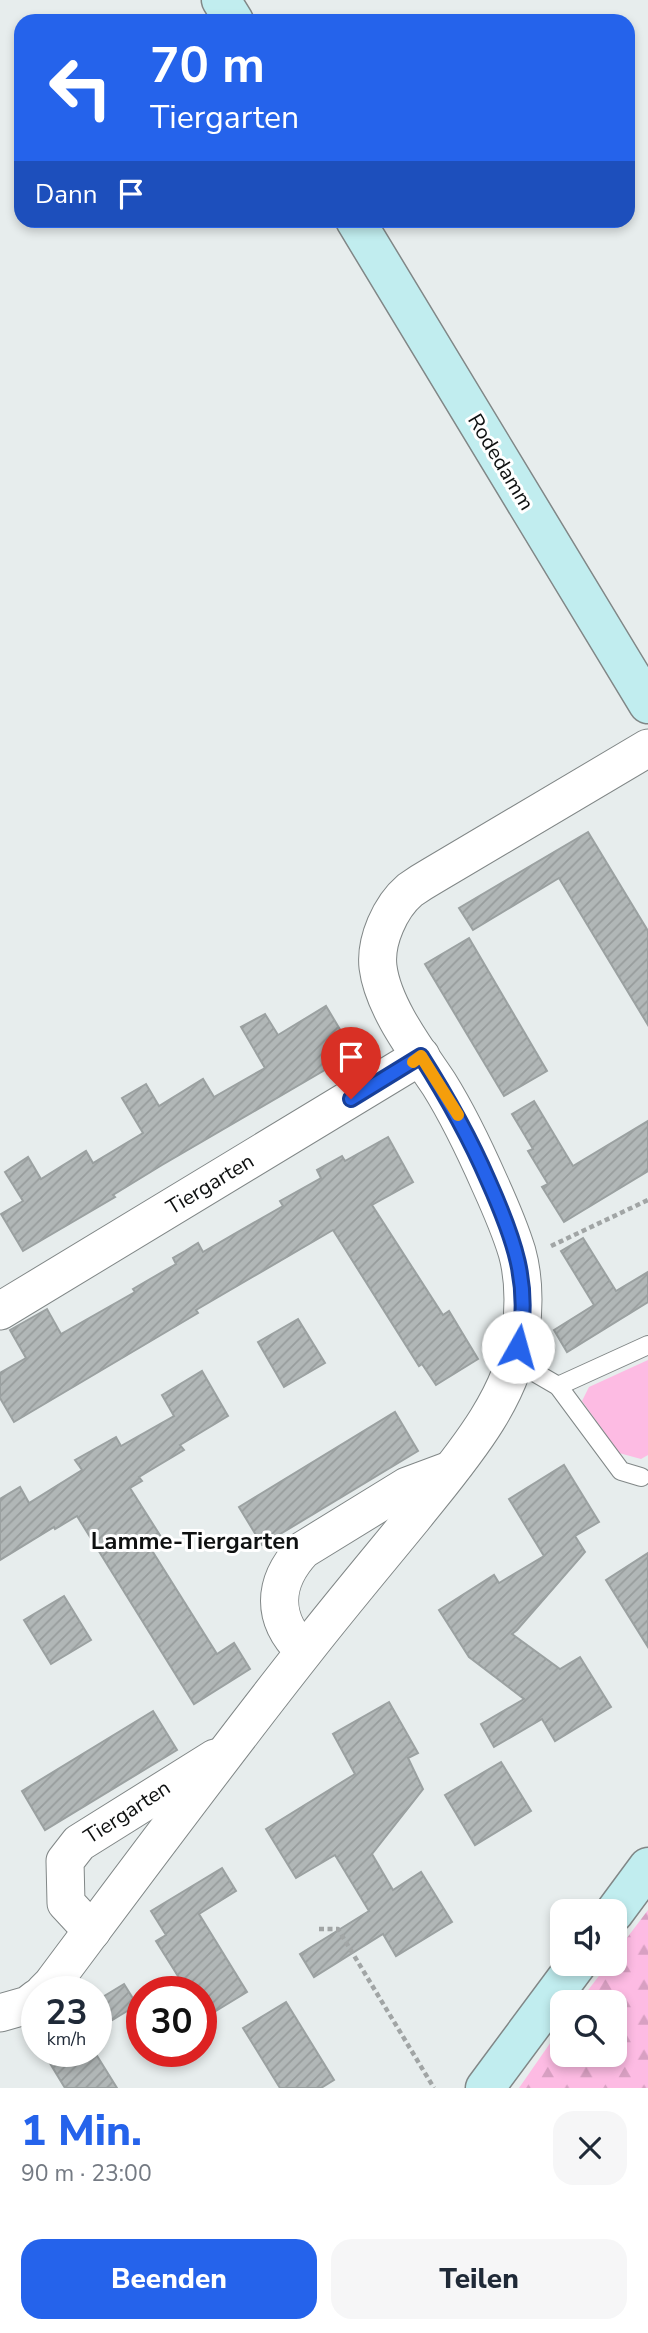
<!DOCTYPE html>
<html lang="de">
<head>
<meta charset="utf-8">
<style>
	:root { --surface:#fff; --page:#f6f6f7; --text:#1f2937; --muted:#747a83; --accent:#2563eb }
	body { margin:0; font-family:"Nunito Sans",sans-serif; background:var(--page); color:var(--text); height:100vh; display:flex; flex-direction:column; font-size:26px; white-space:nowrap }
	* { box-sizing:border-box; margin:0 }
	p { font-size:23px; color:var(--muted) }
	.icon { flex:none; width:38px; height:38px; fill:none; stroke:currentColor; stroke-width:2; stroke-linecap:round; stroke-linejoin:round }
	.map { position:relative; height:2088px; overflow:hidden }
	.sheet { display:flex; flex-direction:column; background:var(--surface); flex:1 }
	.sheet>* { flex:none }
	.banner { position:absolute; left:14px; top:14px; width:621px; height:214px; border-radius:21px; box-shadow:0 4px 10px #0003; background:#2563eb; color:#fff; overflow:hidden }
	.fabs { position:absolute; left:550px; top:1899px; display:grid; gap:14px }
	.fabs a { display:grid; place-items:center; width:77px; height:77px; border-radius:14px; background:var(--surface); box-shadow:0 4px 10px #0003; font-size:35px }
	.speed { position:absolute; left:21px; top:1976px; display:flex; gap:14px; font-size:35px; font-weight:700; text-align:center }
	.speed>* { display:grid; place-content:center; width:91px; height:91px; border-radius:50%; background:var(--surface); box-shadow:0 4px 10px #0003; line-height:1 }
	.speed small { font-size:18px; font-weight:400 }
	.speed .limit { border:10px solid #d22; background:#fff; color:#111 }
	.pin { position:absolute; display:grid; place-items:center; width:60px; height:60px; color:#fff; margin:-72px -30px; border-radius:50% 50% 50% 0; rotate:-45deg; box-shadow:0 0 7px #0007 }
	.pin .icon { rotate:45deg }
	.me { position:absolute; width:77px; margin:-38px; rotate:7deg; stroke-linejoin:round; filter:drop-shadow(0 0 5px #0008) }
	.turn { display:flex; align-items:center; gap:24px; height:147px; padding:0 21px; font-size:32px }
	.turn .icon { width:91px; height:91px; stroke-width:2.5 }
	.turn b { display:block; font-size:49px; line-height:60px }
	.then { display:flex; align-items:center; height:66px; padding:0 21px; background:#0003; gap:14px; font-size:26px }
	.round { display:grid; place-items:center; flex:none; width:74px; height:74px; border-radius:21px; background:var(--page) }
	.headline { display:flex; align-items:center; justify-content:space-between; height:119px; padding:0 21px }
	h1 { font-size:42px; font-weight:800; line-height:52px; color:var(--accent) }
	.primary-button { display:flex; gap:14px; margin-top:auto; padding:14px 21px }
	.primary-button a { flex:1; height:80px; border-radius:21px; background:var(--accent); color:#fff; font-size:28px; font-weight:800; line-height:80px; text-align:center }
	.primary-button a+a { background:var(--page); color:var(--text) }
	.map>svg:first-child { display:block }
	.forest { fill:url(#forest-firs) }
	.green { fill:#fdbbe3 }
	.building { fill:url(#building-hatch); stroke:#9ba1a1; stroke-width:2 }
	.lines { fill:none; stroke-linecap:round; stroke-linejoin:round }
	.service-casing { stroke:#818787; stroke-width:20 }
	.minor-casing { stroke:#818787; stroke-width:39 }
	.secondary-casing { stroke:#818787; stroke-width:41 }
	.path { stroke:#a1a5a5; stroke-width:4.5; stroke-dasharray:5 3.5; stroke-linecap:butt }
	.service { stroke:#fff; stroke-width:18 }
	.minor { stroke:#fff; stroke-width:37 }
	.secondary { stroke:#c1edef; stroke-width:38 }
	.route-casing { stroke:#184099; stroke-width:18 }
	.route { stroke:#2563eb; stroke-width:12 }
	.slow { stroke:#f59e0b; stroke-width:12 }
	.labels { text-anchor:middle; stroke-width:6; stroke-linejoin:round; paint-order:stroke }
	.street-label { font-size:21px; fill:#0f1111; stroke:#fff }
	.quarter-label { font-size:24px; font-weight:bold; fill:#0f1111; stroke:#fff }
</style>
</head>
<body>
<div class="map">
<svg width="648" height="2088" viewBox="0 0 648 2088">
	<defs>
		<pattern id="forest-firs" width="22" height="20" patternUnits="userSpaceOnUse" patternTransform="scale(1.75)"><rect width="22" height="20" fill="#fdbbe3"/><path d="M5 1l3.5 6h-7zM16 11l3.5 6h-7z" fill="#d8a0c2"/></pattern>
		<pattern id="building-hatch" width="6" height="6" patternUnits="userSpaceOnUse" patternTransform="scale(1.75)"><rect width="6" height="6" fill="#b1b7b7"/><path d="M-1 1l2-2M0 6l6-6M5 7l2-2" fill="none" stroke="#979c9c"/></pattern>
	</defs>
	<rect width="100%" height="100%" fill="#e7eded"/>
	<!-- forest -->
	<polygon class="forest" points="648,1910 648,2088 519,2088 562,2026 562,2054 614,2054 614,2002 579,2002 608,1964 614,1964 614,1955"/>
	<!-- green -->
	<polygon class="green" points="648,1360 648,1455 641,1459 619,1453 582,1401 589,1387"/>
	<!-- building -->
	<g class="building">
		<polygon points="588,832 648,931 648,1025 559,878 473,930 459,908"/>
		<polygon points="469,938 547,1071 504,1096 425,964"/>
		<polygon points="326,1006 354,1053 162,1165 113,1195 115,1197 23,1251 1,1214 23,1201 5,1172 28,1157 41,1179 86,1151 93,1163 143,1133 122,1098 146,1084 159,1106 203,1079 214,1097 265,1068 241,1027 265,1014 278,1035"/>
		<polygon points="534,1101 573,1166 648,1121 648,1171 564,1222 542,1187 548,1184 528,1151 533,1149 512,1114"/>
		<polygon points="388,1137 413,1182 372,1205 443,1315 449,1311 478,1359 436,1385 422,1364 419,1366 333,1230 196,1310 198,1313 14,1422 0,1398 0,1373 26,1358 10,1330 47,1309 61,1334 135,1292 133,1289 176,1264 173,1258 185,1251 198,1243 203,1252 283,1206 280,1201 321,1178 317,1170 342,1156 345,1161"/>
		<polygon points="583,1238 616,1291 648,1272 648,1302 567,1352 554,1330 594,1305 561,1251"/>
		<polygon points="298,1319 325,1363 284,1387 258,1342"/>
		<polygon points="202,1371 228,1416 180,1445 184,1450 139,1477 142,1481 130,1488 163,1540 151,1549 217,1654 234,1643 250,1669 194,1704 77,1516 55,1529 54,1527 0,1560 0,1499 20,1487 29,1503 82,1470 75,1460 116,1437 121,1446 174,1416 162,1395"/>
		<polygon points="395,1412 418,1451 262,1545 239,1507"/>
		<polygon points="564,1465 599,1522 575,1536 585,1552 517,1630 512,1634 560,1669 580,1657 611,1707 555,1741 542,1719 494,1747 481,1724 524,1699 469,1657 439,1610 494,1575 499,1583 544,1556 509,1499"/>
		<polygon points="648,1553 648,1647 606,1580"/>
		<polygon points="64,1596 91,1640 51,1664 24,1620"/>
		<polygon points="389,1702 418,1753 408,1758 423,1789 372,1854 393,1890 421,1872 452,1922 396,1956 383,1934 314,1977 300,1954 369,1911 335,1855 296,1878 266,1829 355,1774 333,1734"/>
		<polygon points="153,1711 177,1750 45,1830 22,1791"/>
		<polygon points="501,1762 531,1811 475,1845 445,1795"/>
		<polygon points="222,1868 236,1891 199,1914 247,1992 201,2020 201,1992 188,1992 156,1941 166,1935 151,1911"/>
		<polygon points="124,1984 137,2005 96,2030 96,2001"/>
		<polygon points="286,2002 334,2080 321,2088 280,2088 243,2028"/>
		<polygon points="63,2051 94,2051 117,2088 65,2088 48,2060"/>
	</g>
	<g class="lines">
		<defs>
			<g id="service">
				<polyline points="515,1361 558,1386 621,1471 641,1477"/>
				<polyline points="558,1386 648,1345"/>
			</g>
			<g id="minor">
				<polyline points="0,1311 421,1056"/>
				<path d="M304,1651C271,1619 272,1583 303,1550L407,1486L450,1470"/>
				<polyline points="92,1931 66,1903 65,1861 79,1843 215,1758"/>
				<path d="M44,1992L52,1984C135,1873 218,1761 304,1652C340,1606 377,1562 413,1518C455,1465 514,1400 521,1331C524,1306 524,1277 517,1252C510,1229 500,1206 490,1184C475,1150 459,1116 439,1084C417,1051 383,1007 378,967C375,941 390,907 410,890C417,885 425,880 432,876L648,748"/>
				<polyline points="0,2013 28,2005 37,1998"/>
			</g>
			<g id="secondary">
				<polyline points="221,0 234,21"/>
				<polyline points="355,220 648,704"/>
				<polyline points="614,1913 648,1867"/>
				<polyline points="485,2088 577,1964"/>
			</g>
		</defs>
		<!-- service casing -->
		<use href="#service" class="service-casing"/>
		<!-- minor casing -->
		<use href="#minor" class="minor-casing"/>
		<!-- secondary casing -->
		<use href="#secondary" class="secondary-casing"/>
		<!-- path -->
		<g class="path">
			<polyline points="551,1246 648,1200"/>
			<polyline points="319,1929 338,1929 434,2088"/>
		</g>
		<!-- service -->
		<use href="#service" class="service"/>
		<!-- minor -->
		<use href="#minor" class="minor"/>
		<!-- secondary -->
		<use href="#secondary" class="secondary"/>
	</g>
	<g class="lines">
		<defs>
			<path id="route" d="M351,1099L421,1056C447,1097 469,1136 488,1180C513,1236 532,1285 518,1347"/>
		</defs>
		<!-- route casing -->
		<use href="#route" class="route-casing"/>
		<!-- route -->
		<use href="#route" class="route"/>
		<!-- slow -->
		<polyline class="slow" points="413,1062 421,1056 458,1115"/>
	</g>
	<g class="labels">
		<!-- street labels -->
		<g class="street-label">
			<text transform="translate(501 462) rotate(59)" y="7">Rodedamm</text>
			<text transform="translate(210 1184) rotate(-31)" y="7">Tiergarten</text>
			<text transform="translate(127 1812) rotate(-33)" y="7">Tiergarten</text>
		</g>
		<!-- quarter labels -->
		<g class="quarter-label">
			<text x="195" y="1549">Lamme-Tiergarten</text>
		</g>
	</g>
</svg>
<div class="fabs">
<a><svg class="icon" aria-label="sound" viewBox="0 0 24 24"><path d="M4 9h4l5-4v14l-5-4H4zM17 9q2 3 0 6"/></svg></a>
<a><svg class="icon" aria-label="search" viewBox="0 0 24 24"><circle cx="10" cy="10" r="6"/><path d="M15 15l6 6"/></svg></a>
</div>
<div class="speed"><div>23<small>km/h</small></div><div class="limit">30</div></div>
<div class="pin" style="left:351px;top:1099px;background:#d93025"><svg class="icon" aria-label="arrive" viewBox="0 0 24 24"><path d="M6 21V4h12l-3 4 3 4H6"/></svg></div>
<svg class="me" style="left:518px;top:1347px" viewBox="-20 -20 40 40"><circle r="19" fill="#fff"/><path d="M0-13L10 11 0 6-10 11z" fill="#2563eb"/></svg>
<div class="banner">
<div class="turn"><svg class="icon" aria-label="left" viewBox="0 0 24 24"><path d="M17 20v-9H6M10 6l-5 5 5 5"/></svg><div><b>70 m</b>Tiergarten</div></div>
<div class="then">Dann<svg class="icon" aria-label="arrive" viewBox="0 0 24 24"><path d="M6 21V4h12l-3 4 3 4H6"/></svg></div>
</div>
</div>
<section class="sheet">
<div class="headline"><div><h1>1 Min.</h1><p>90 m · 23:00</p></div><a class="round"><svg class="icon" aria-label="close" viewBox="0 0 24 24"><path d="M6 6l12 12M18 6L6 18"/></svg></a></div>
<div class="primary-button"><a>Beenden</a><a>Teilen</a></div>
</section>
</body>
</html>
